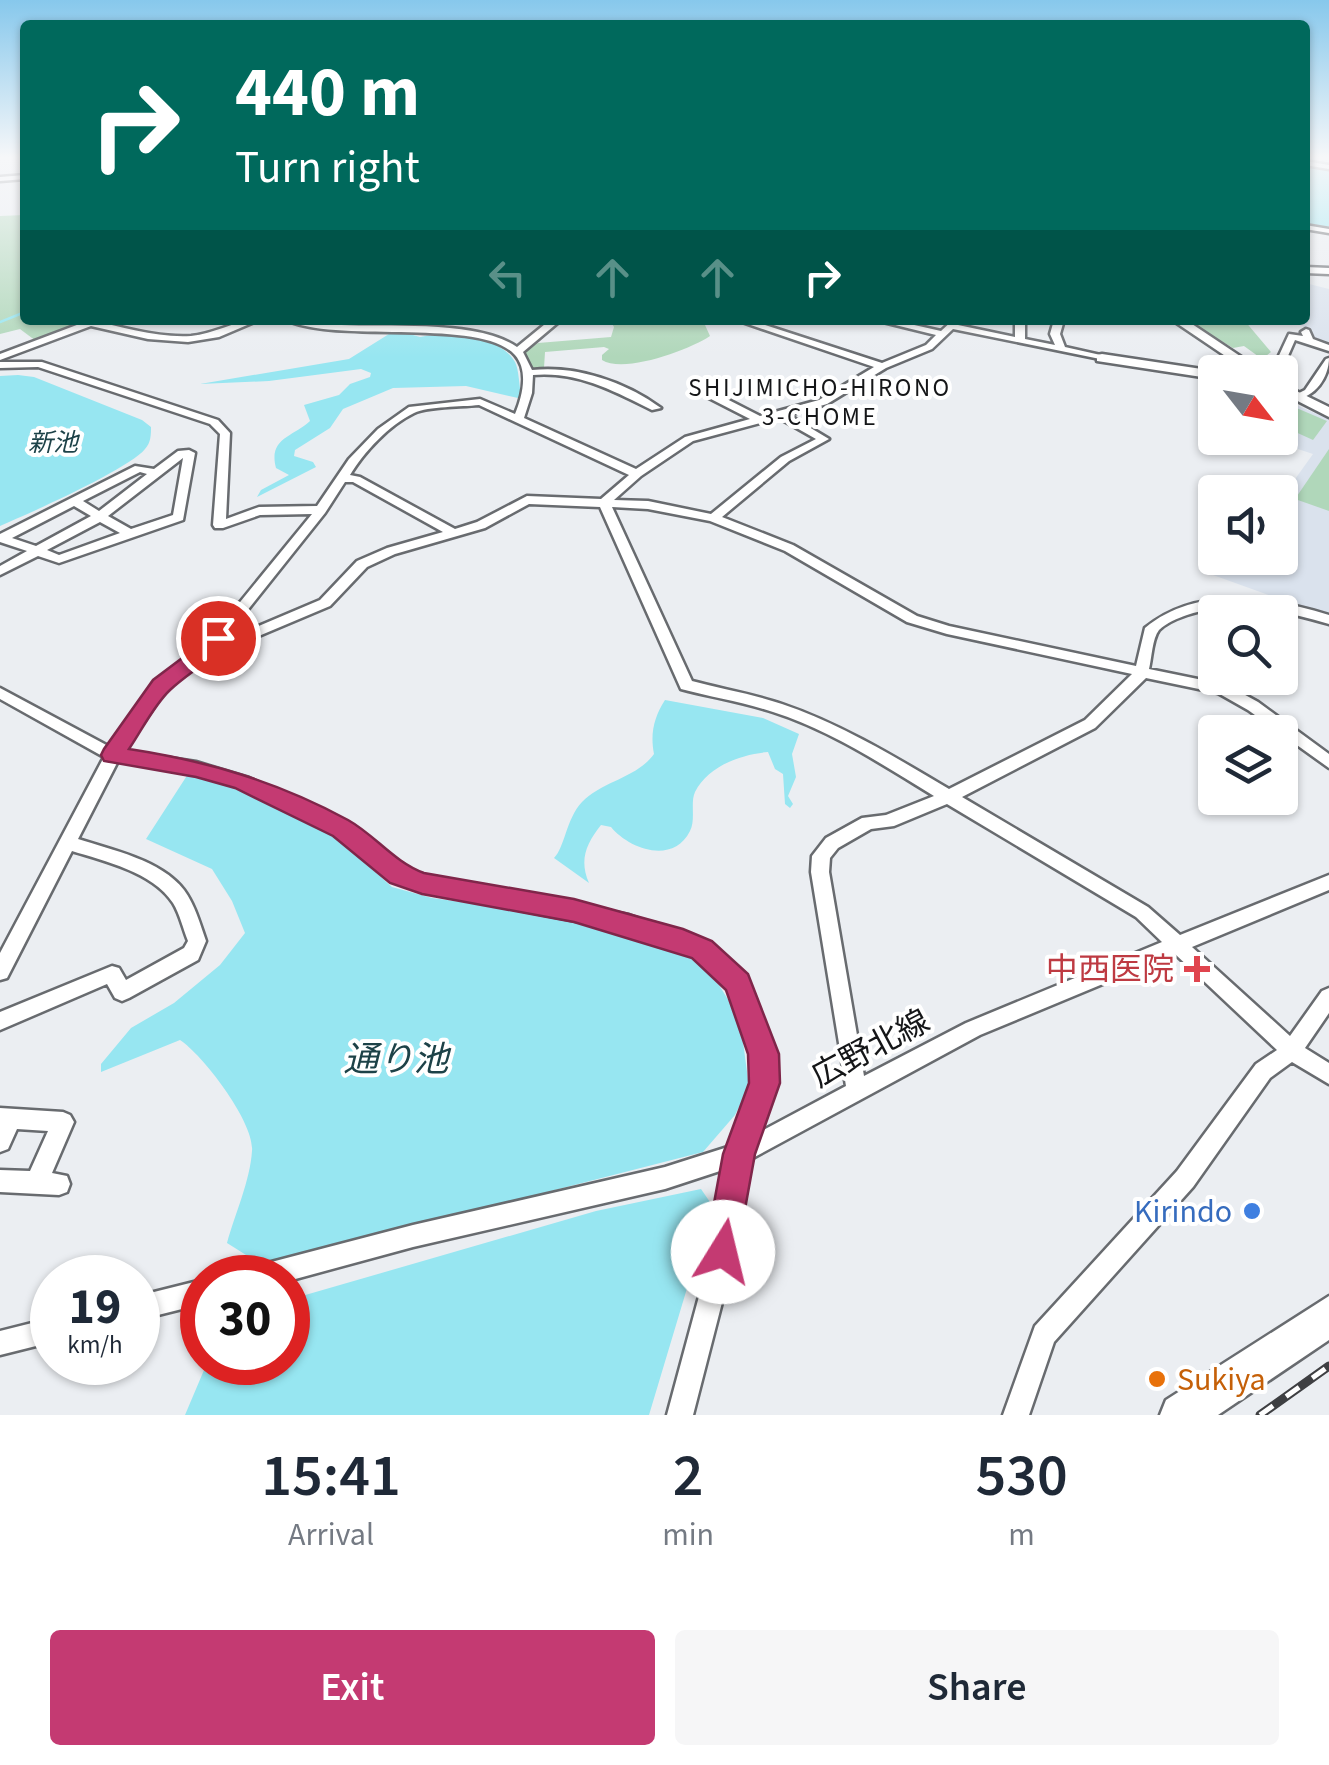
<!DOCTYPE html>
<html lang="en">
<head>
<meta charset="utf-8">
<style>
	:root { --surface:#fff; --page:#f6f6f7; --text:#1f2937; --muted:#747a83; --accent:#c43a72 }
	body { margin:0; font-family:"Source Sans 3","Noto Sans JP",sans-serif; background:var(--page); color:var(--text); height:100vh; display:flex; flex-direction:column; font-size:38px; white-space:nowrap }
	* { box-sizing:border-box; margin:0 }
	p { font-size:32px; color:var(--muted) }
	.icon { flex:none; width:55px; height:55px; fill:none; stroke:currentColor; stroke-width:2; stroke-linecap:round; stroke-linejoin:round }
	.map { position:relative; height:1415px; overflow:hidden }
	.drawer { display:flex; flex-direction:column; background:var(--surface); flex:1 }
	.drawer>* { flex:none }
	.guide { position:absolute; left:20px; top:20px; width:1290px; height:305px; border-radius:10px; box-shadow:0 2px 8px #0004; background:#00695c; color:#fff; overflow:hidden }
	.needle { width:65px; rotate:121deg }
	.buttons { position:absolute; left:1198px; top:355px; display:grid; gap:20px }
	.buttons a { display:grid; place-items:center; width:100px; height:100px; border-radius:10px; background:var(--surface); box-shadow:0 2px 8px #0004; font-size:50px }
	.speed { position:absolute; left:30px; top:1255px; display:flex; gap:20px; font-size:50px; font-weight:700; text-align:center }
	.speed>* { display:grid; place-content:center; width:130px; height:130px; border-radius:50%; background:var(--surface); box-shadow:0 2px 8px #0004; line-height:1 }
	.speed small { font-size:25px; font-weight:400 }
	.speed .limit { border:15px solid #d22; background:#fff; color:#111 }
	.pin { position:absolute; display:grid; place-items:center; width:85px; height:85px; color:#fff; margin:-42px; border:5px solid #fff; border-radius:50%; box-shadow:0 2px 10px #0007 }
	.me { position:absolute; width:110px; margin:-55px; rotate:9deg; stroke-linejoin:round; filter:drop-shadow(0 0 8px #0008) }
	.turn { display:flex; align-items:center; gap:35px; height:210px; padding:0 50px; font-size:45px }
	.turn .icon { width:130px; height:130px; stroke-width:2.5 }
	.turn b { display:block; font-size:70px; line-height:85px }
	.lanes { display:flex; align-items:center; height:95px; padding:0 50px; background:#0003; justify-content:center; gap:50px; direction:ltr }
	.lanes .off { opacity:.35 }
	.eta { display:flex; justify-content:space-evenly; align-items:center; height:170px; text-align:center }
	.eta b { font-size:60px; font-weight:600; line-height:70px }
	.action { display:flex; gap:20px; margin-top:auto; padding:20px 50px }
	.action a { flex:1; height:115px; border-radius:10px; background:var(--accent); color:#fff; font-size:40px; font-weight:600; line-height:115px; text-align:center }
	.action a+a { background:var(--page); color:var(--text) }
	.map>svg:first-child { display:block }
	.built { fill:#dae2ed }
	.green { fill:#b0d7ba }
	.water { fill:#97e6f1 }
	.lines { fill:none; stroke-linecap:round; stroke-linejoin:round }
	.stream { stroke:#97e6f1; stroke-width:2.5 }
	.minor-casing { stroke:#686b6f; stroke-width:5 }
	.tertiary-casing { stroke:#686b6f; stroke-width:5 }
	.primary-casing { stroke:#686b6f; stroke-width:5 }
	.minor { fill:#fff; fill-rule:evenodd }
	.tertiary { fill:#fff; fill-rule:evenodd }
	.primary { fill:#fff; fill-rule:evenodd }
	.rail-casing { stroke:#3e3f42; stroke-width:9 }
	.rail { stroke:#fff; stroke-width:5; stroke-dasharray:16; stroke-linecap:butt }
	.route { fill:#c43a72; stroke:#7f264a; stroke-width:2.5 }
	.health-dot { fill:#e0444e; stroke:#fff; stroke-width:4 }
	.shop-dot { fill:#3f7fe0; stroke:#fff; stroke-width:4 }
	.food-dot { fill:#e8710a; stroke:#fff; stroke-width:4 }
	.labels { text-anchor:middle; stroke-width:8; stroke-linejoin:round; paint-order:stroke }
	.far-neighbourhood-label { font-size:25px; letter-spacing:2.5px; fill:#151618; stroke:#fff }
	.far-water-label { font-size:25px; font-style:italic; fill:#1d4248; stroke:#fff }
	.near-health-label { font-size:32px; fill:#be3a42; stroke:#fff; text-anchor:end }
	.near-street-label { font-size:32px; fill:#151618; stroke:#fff }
	.near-shop-label { font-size:32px; fill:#366cbe; stroke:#fff; text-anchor:end }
	.near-food-label { font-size:32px; fill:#c56008; stroke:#fff; text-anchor:start }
	.near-water-label { font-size:35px; font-style:italic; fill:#1d4248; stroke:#fff }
</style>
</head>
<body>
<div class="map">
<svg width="1329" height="1415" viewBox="0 0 1329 1415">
	<rect width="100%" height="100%" fill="#ebeef2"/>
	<!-- built -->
	<g class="built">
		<polygon points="1305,283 1329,289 1329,346 1311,339 1309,330 1293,320 1305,320"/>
		<polygon points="1280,398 1329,419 1329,617 1213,575 1210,570 1222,558 1280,558 1280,492 1271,492 1277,485 1288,489 1313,454 1265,438 1280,438"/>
	</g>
	<!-- green -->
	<g class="green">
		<polygon points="25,215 25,320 87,320 36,341 20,329 0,334 0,216"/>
		<path d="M616,320H732L705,325L710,336C689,350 624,374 602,360V355L609,349L604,347L545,352L544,368L529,369L522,354L538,343L611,337L614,327L611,322Z"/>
		<polygon points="1186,320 1244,320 1271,352 1262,359 1244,346 1233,348"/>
		<polygon points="1280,401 1327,421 1313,440 1280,425"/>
		<polygon points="1329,449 1329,511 1295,499"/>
	</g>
	<!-- water -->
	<g class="water">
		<polygon points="1305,167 1329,171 1329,227 1305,223"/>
		<path d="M406,333L420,337C447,331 500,335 515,362C519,370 519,385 521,394L518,398L466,386L393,388L343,409L330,428L295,450L294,456L313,462L316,467L257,497L261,490L289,475L276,468C268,438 293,437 310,421L304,405L339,395L350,384L370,377L371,373L361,369L269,381L200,384L349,359L389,334Z"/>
		<path d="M18,375L34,377L142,420L151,427C151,434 151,443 145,449C129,469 28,514 0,526V376Z"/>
		<path d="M665,700L763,718L799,734L792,754L796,777L788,796L793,804L790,808L785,804L783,774L775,769L768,752C742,754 708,766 695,792C690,803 696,819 690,831C673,865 629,849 611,827L601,825C586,844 579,860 589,883L554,858C565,847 566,819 582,802C602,781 637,778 654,754C650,734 654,717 665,700Z"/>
		<path d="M188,774L231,787L333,834L392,887L432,898L519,910L592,927L692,958L719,985L740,1019L749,1087L735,1115L703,1152L262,1265L227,1243C235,1214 250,1181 252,1151C255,1123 203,1055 180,1040L101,1072V1064L131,1028L174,1003L220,965L245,933L232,901L212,869L146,839Z"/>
		<polygon points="701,1189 712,1205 649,1415 185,1415 207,1363 288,1362 288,1300 596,1211"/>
	</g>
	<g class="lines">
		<!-- stream -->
		<polyline class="stream" points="0,322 25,312"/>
		<defs>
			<g id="minor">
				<polygon points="1305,161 1329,165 1329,169 1305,165"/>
				<polygon points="25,175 25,179 0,181 0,177"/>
				<polygon points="1305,225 1329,229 1329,233 1305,229"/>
				<polygon points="1305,267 1329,268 1329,274 1305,273"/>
				<path d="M90,320C123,327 157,338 191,336C215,334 235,320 259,320L219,337L188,342L148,339L91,326L0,360V354Z"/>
				<path d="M286,320C305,320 322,325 341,325C387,327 479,320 517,347L550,320H561L523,352L532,370C576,365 626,382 661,408L652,410C614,391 577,371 533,375L532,393L524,418L636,469L685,437L750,419L707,397V393H715L760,416L819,400L874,367L736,320H750L882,363L926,345L936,335L875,320H892L941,331L953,320H963L958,325L1015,337V320H1025V339L1055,345L1050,334L1054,320H1064L1060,334L1065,347L1105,356V360L953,329L932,349L886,368L827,404L789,415L829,439L789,461L722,517L793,545L917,616L949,626L1136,666L1145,628C1197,585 1270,597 1329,615V624C1282,611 1236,598 1187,615C1178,618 1166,623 1159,630C1152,639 1152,657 1149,669L1227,685L1258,702L1329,754V768L1248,710L1218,693L1146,678L1095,728L962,797L1148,907L1180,935L1329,875V890L1192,947L1290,1036L1322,991L1329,988V1013L1305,1048L1329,1063V1084L1292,1062L1270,1078L1193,1187L1054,1342L1029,1415H1003L1035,1326L1177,1171L1256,1064L1277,1050L1175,954L980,1035L749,1160L735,1252L693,1415H667L711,1252L726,1169L665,1189L413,1247L288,1281V1278H244L248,1270L256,1266L413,1225L665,1167L731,1146L755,1083L753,1054L730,988L695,956L628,931L422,891L394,880L337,834L238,786L196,774L118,761L78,839C112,850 161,860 184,890C195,905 200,924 206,941L198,960L129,998L122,1001L115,998L107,984L0,1030V1012L112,966L119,968L126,980L184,948L188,941C183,929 180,914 173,903C153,872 104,861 72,851L7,978L0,980V953L104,757L0,699V688L110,747L156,681L201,650L312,514L260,515L223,528H215L213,525L220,434L210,424L38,367L0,368V362H42L218,420L230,433L226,519L259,507L317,506L349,459L378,429L409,407L480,399L515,414C522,397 529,371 515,355C481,317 337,344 286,320ZM479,405L629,475L601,499L527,496L477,522L455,529L360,477L350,475C364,452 389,425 414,413C429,406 461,407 479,405ZM779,418L816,439L781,457L711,514L648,501L614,500L641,476L693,441ZM345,482H353L443,532L387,548L357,561L320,600L223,641L325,513ZM529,504L600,507L681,689C711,697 743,702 773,712C830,730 883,765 934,796L886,815L862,818L826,838L812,856L811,872L846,1086L758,1133L775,1083L773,1054L745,977L709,944L629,915L424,877L406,870L349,824L249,778L196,762L124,751L166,689L209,657L330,606L367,567L395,554L485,528ZM612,507L648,509L710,521L785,551L907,622L947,634L1132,674L1085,720L949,789C895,757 841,724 782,704C753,694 722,689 692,681ZM947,804L1136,917L1162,942L966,1023L864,1076L829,872L830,858L838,848L871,829L894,826Z"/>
				<polygon points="1306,329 1309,330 1313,339 1329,345 1329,351 1295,340 1284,365 1276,372 1266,372 1275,364 1289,334 1303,336 1301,332"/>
				<path d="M1329,358C1329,377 1315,398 1295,399V395L1305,390L1326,359Z"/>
				<path d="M189,450L195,453L183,520L59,563L38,556L0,575V566L27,551L0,542V534L135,466L154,469L178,451ZM183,458L173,515L131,529L108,516ZM140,472L147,474L99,511L83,501ZM74,506L91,516L36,546L12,538ZM100,522L120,533L59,555L47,550Z"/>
				<polygon points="0,1108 63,1112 70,1115 74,1122 52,1173 67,1176 70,1184 67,1192 59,1195 0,1192 0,1170 30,1171 48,1131 17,1129 8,1149 0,1152"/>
				<polygon points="202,1280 202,1304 138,1320 138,1296"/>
				<polygon points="52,1318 52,1342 0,1355 0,1331"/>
			</g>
			<g id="tertiary">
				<polygon points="1172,320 1186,320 1264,372 1249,372"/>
				<polygon points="1102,354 1215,371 1220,372 1215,372 1215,379 1097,361 1097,355"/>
				<polygon points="1280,383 1329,407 1329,417 1280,392"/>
			</g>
			<polygon id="primary" points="1329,1296 1329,1340 1218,1415 1160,1415 1166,1400"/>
		</defs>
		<!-- minor casing -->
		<use href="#minor" class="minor-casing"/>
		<!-- tertiary casing -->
		<use href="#tertiary" class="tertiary-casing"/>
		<!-- primary casing -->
		<use href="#primary" class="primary-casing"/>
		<!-- minor -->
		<use href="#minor" class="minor"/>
		<!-- tertiary -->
		<use href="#tertiary" class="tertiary"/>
		<!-- primary -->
		<use href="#primary" class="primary"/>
		<defs>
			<polyline id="rail" points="1260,1415 1329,1366"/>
		</defs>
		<!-- rail casing -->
		<use href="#rail" class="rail-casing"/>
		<!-- rail -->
		<use href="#rail" class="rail"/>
	</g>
	<!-- sky -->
	<linearGradient id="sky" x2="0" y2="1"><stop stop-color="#87c8ec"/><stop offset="0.44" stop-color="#f6f7f9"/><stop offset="1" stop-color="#f6f7f9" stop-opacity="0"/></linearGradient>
	<rect width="1329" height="357" fill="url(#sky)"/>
	<!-- route -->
	<path class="route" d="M218,631L226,633L229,638C213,661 190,671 170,690C154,705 142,730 129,749C208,761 278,782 348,820C375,835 394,862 424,873L574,899L683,929L712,941L748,974L779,1054L780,1083L755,1154L735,1264L723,1269L711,1264L705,1252L723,1154L749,1083L748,1054L726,990L692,958L574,922L422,894L390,883L333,836L235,788L196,777L104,761L101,755L104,749L153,680Z"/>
	<!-- markers -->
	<path class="health-dot" d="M1192 954h10v10h10v10h-10v10h-10v-10h-10v-10h10z"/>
	<circle class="shop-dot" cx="1252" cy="1211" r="10"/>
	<circle class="food-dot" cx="1157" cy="1379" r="10"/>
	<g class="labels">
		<!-- far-neighbourhood labels -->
		<g class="far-neighbourhood-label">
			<text x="820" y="396">SHIJIMICHO-HIRONO<tspan x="820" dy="29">3-CHOME</tspan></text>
		</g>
		<!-- far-water labels -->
		<g class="far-water-label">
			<text x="53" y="451">新池</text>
		</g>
		<!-- near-health labels -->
		<g class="near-health-label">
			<text x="1174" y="980">中西医院</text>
		</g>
		<!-- near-street labels -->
		<g class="near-street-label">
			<text transform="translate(870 1048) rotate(-28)" y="11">広野北線</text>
		</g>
		<!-- near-shop labels -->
		<g class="near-shop-label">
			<text x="1232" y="1222">Kirindo</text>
		</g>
		<!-- near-food labels -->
		<g class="near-food-label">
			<text x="1177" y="1390">Sukiya</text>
		</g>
		<!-- near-water labels -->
		<g class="near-water-label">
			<text x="396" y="1071">通り池</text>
		</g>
	</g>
</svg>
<div class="buttons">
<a><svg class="needle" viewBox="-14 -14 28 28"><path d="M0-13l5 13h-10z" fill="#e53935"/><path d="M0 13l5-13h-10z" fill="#747a83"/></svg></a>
<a><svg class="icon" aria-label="sound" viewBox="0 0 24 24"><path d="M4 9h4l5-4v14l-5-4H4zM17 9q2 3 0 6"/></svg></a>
<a><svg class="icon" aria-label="search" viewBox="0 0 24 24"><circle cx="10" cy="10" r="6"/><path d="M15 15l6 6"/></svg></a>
<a><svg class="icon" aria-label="layers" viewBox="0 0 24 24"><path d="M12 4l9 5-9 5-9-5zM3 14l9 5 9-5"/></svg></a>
</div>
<div class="speed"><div>19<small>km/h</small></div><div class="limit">30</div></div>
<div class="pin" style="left:218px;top:638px;background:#d93025"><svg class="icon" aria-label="arrive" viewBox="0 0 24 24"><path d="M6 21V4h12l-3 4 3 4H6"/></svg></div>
<svg class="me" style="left:723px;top:1252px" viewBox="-20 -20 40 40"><circle r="19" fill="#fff"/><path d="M0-13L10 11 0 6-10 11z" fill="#c43a72"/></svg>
<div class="guide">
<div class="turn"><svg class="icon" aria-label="right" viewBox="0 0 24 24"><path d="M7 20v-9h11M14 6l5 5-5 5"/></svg><div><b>440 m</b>Turn right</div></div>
<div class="lanes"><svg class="icon off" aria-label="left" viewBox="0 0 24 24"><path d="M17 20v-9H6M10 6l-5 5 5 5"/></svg><svg class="icon off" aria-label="ahead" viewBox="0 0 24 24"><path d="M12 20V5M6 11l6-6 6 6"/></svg><svg class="icon off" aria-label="ahead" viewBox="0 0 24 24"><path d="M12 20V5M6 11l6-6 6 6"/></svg><svg class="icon" aria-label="right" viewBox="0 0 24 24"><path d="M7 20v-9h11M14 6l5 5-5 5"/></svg></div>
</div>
</div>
<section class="drawer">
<div class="eta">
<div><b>15:41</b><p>Arrival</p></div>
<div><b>2</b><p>min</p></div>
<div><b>530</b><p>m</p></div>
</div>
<div class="action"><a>Exit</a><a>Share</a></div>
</section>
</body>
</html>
